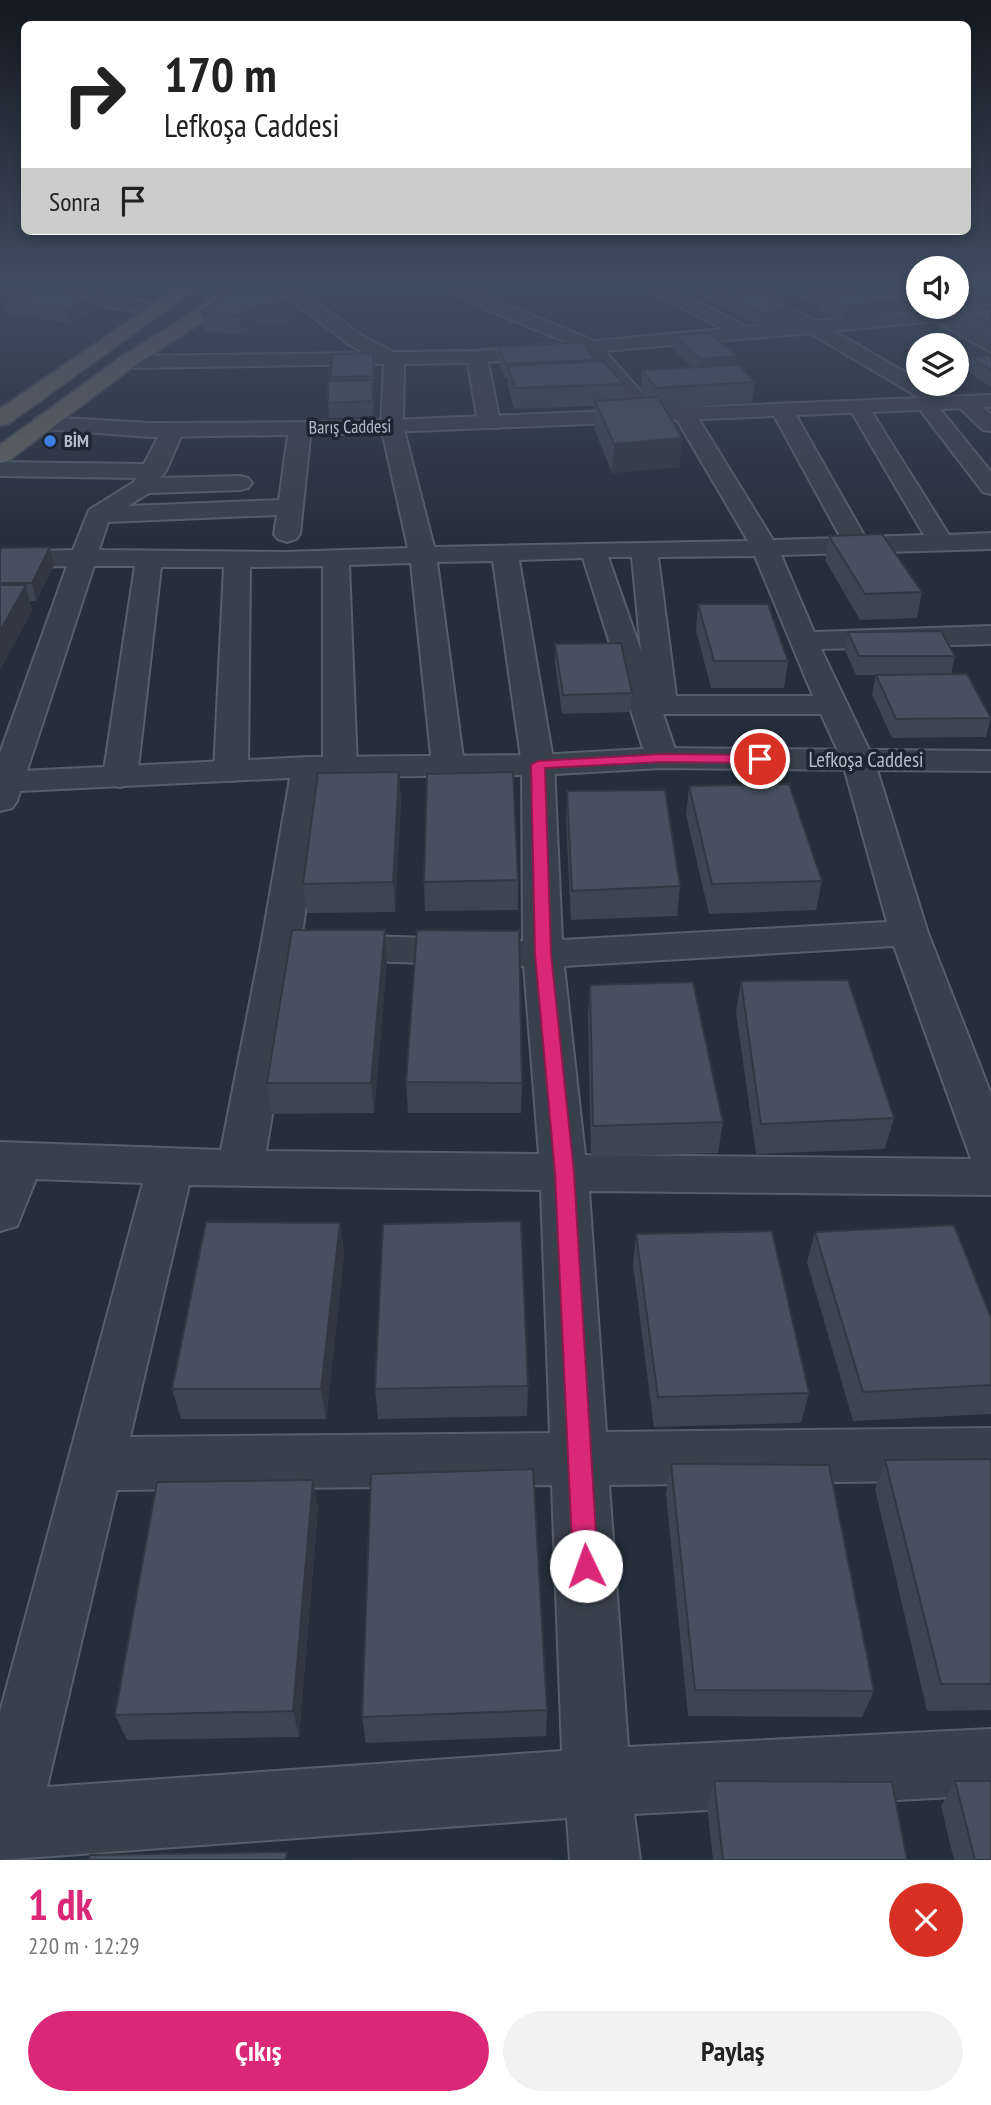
<!DOCTYPE html>
<html lang="tr">
<head>
<meta charset="utf-8">
<style>
	:root { --surface:#fff; --page:#f2f2f2; --text:#222; --muted:#767676; --accent:#db2777 }
	body { margin:0; font-family:"PT Sans Narrow",sans-serif; background:var(--page); color:var(--text); height:100vh; display:flex; flex-direction:column; font-size:26px; white-space:nowrap }
	* { box-sizing:border-box; margin:0 }
	p { font-size:23px; color:var(--muted) }
	.icon { flex:none; width:38px; height:38px; fill:none; stroke:currentColor; stroke-width:2; stroke-linecap:round; stroke-linejoin:round }
	.map { position:relative; height:1860px; overflow:hidden }
	.side { display:flex; flex-direction:column; background:var(--surface); flex:1 }
	.side>* { flex:none }
	.guide { position:absolute; left:21px; top:21px; width:950px; height:214px; border-radius:10px; box-shadow:0 4px 10px #0003; background:#fff; color:var(--text); overflow:hidden }
	.fabs { position:absolute; left:906px; top:256px; display:grid; gap:14px }
	.fabs a { display:grid; place-items:center; width:63px; height:63px; border-radius:50%; background:var(--surface); box-shadow:0 4px 10px #0003; font-size:35px }
	.pin { position:absolute; display:grid; place-items:center; width:60px; height:60px; color:#fff; margin:-30px; border:4px solid #fff; border-radius:50%; box-shadow:0 2px 7px #0007 }
	.me { position:absolute; width:77px; margin:-38px; rotate:357deg; stroke-linejoin:round; filter:drop-shadow(0 0 5px #0008) }
	.turn { display:flex; align-items:center; gap:24px; height:147px; padding:0 28px; font-size:32px }
	.turn .icon { width:91px; height:91px; stroke-width:2.5 }
	.turn b { display:block; font-size:49px; line-height:60px }
	.then { display:flex; align-items:center; height:66px; padding:0 28px; background:#0003; gap:14px; font-size:26px }
	.round { display:grid; place-items:center; flex:none; width:74px; height:74px; border-radius:37px; background:var(--page) }
	.summary { display:flex; align-items:center; justify-content:space-between; height:119px; padding:0 28px }
	h1 { font-size:42px; font-weight:700; line-height:52px; color:var(--accent) }
	.action { display:flex; gap:14px; margin-top:auto; padding:14px 28px }
	.action a { flex:1; height:80px; border-radius:42px; background:var(--accent); color:#fff; font-size:28px; font-weight:700; line-height:80px; text-align:center }
	.action a+a { background:var(--page); color:var(--text) }
	.map>svg:first-child { display:block }
	.lines { fill:none; stroke-linecap:round; stroke-linejoin:round }
	.minor-casing { stroke:#575e6b; stroke-width:4 }
	.tertiary-casing { stroke:#575e6b; stroke-width:4 }
	.trunk-casing { stroke:#444b58; stroke-width:4 }
	.minor { fill:#39404d; fill-rule:evenodd }
	.tertiary { fill:#39404d; fill-rule:evenodd }
	.trunk { fill:#646462; fill-rule:evenodd }
	.wall { fill:#3c4553 }
	.shaded-wall { fill:#313843 }
	.building { fill:#465060; stroke:#313843; stroke-width:2 }
	.route { fill:#db2777; stroke:#8e194d; stroke-width:2 }
	.shop-dot { fill:#3f7fe0; stroke:#1e2532; stroke-width:2.5 }
	.labels { text-anchor:middle; stroke-width:7; stroke-linejoin:round; paint-order:stroke }
	.far-street-label { font-size:18px; fill:#b5bbc8; stroke:#1e2532 }
	.far-poi-label { font-size:18px; font-weight:bold; fill:#b5bbc8; stroke:#1e2532; text-anchor:start }
	.street-label { font-size:21px; fill:#b5bbc8; stroke:#1e2532 }
</style>
</head>
<body>
<div class="map">
<svg width="991" height="1860" viewBox="0 0 991 1860">
	<rect width="100%" height="100%" fill="#252e3c"/>
	<g class="lines">
		<defs>
			<g id="minor">
				<polygon points="0,285 19,285 159,304 168,309 159,314 0,292"/>
				<path d="M276,285H292L364,337L394,352L477,351L568,343L488,310L448,289L446,285H466L500,302L595,341L723,329L646,289L644,285H664L747,327L792,323L725,289L723,285H743L816,321L923,312L932,307L942,310L991,306V316L958,319L991,338V352L935,321L833,331L919,380V383H924L953,403L950,407L940,409L991,472V494L983,492L918,407L915,403L920,398L810,333L605,351L661,414L657,418H643L586,353L488,362L500,423L497,428H481L478,423L468,363L404,364L403,426L434,547L748,541L673,413L677,409H691L695,413L773,540L841,538L771,410L775,406H789L793,410L865,537L924,535L848,406L851,402H865L868,406L949,535L991,533V549L781,555L814,632L991,626V644L821,649L874,760L928,933L991,1094V1195L589,1191L606,1432L991,1428V1480L609,1485L628,1747L991,1729V1795L634,1814L640,1860H570L567,1818L0,1860V1712L143,1183L36,1179L17,1226L0,1231V1142L221,1150L261,946L292,767L297,760L309,757L321,760L323,764V566L250,567L248,771L243,778L231,781L219,778L214,771L224,567H161L137,777L132,784L120,787L108,784L103,777L135,566H94L17,801L12,808L0,811V753L67,566L0,568V552L73,550L89,510L134,482L137,478L0,476V462L144,464L165,424H181L184,429L166,471L160,478L240,476L248,478L252,483L248,488L240,490L149,493L128,506L279,500L289,428L292,423H308L311,428L300,534L296,539L287,542L278,539L274,534L277,515L108,522L99,550L284,552L408,548L381,426L384,364L127,368L117,362L127,356L365,353L350,345L277,290ZM755,556L813,696H676L658,557ZM608,557H632L641,651ZM583,558L646,758L650,765L662,768L674,765L678,758L663,714H821L842,760L887,922L562,940L554,765L519,560ZM493,561L522,765L523,941L302,934L325,769L328,774L340,777L352,774L357,767L349,565L411,563L432,765L436,772L448,775L460,772L464,765L437,562ZM894,946L971,1159L585,1155L564,966ZM298,959L524,966L539,1154L266,1151ZM189,1185L541,1190L550,1433L130,1437ZM552,1485L562,1751L47,1787L117,1490Z"/>
				<polygon points="965,396 972,398 991,414 991,431 983,430 958,406 955,402 958,398"/>
			</g>
			<g id="tertiary">
				<polygon points="256,285 302,285 294,290 229,298 220,293 229,288"/>
				<polygon points="991,395 991,407 344,434 151,437 44,429 36,428 33,423 36,418 44,417 151,423 344,422"/>
				<polygon points="662,748 991,751 991,771 662,768 538,775 309,777 0,792 0,772 309,757 538,755"/>
			</g>
			<g id="trunk">
				<polygon points="182,285 201,285 8,424 0,425 0,409"/>
				<polygon points="230,285 248,285 213,315 134,366 8,461 0,463 0,445 120,358 201,307"/>
			</g>
		</defs>
		<!-- minor casing -->
		<use href="#minor" class="minor-casing"/>
		<!-- tertiary casing -->
		<use href="#tertiary" class="tertiary-casing"/>
		<!-- trunk casing -->
		<use href="#trunk" class="trunk-casing"/>
		<!-- minor -->
		<use href="#minor" class="minor"/>
		<!-- tertiary -->
		<use href="#tertiary" class="tertiary"/>
		<!-- trunk -->
		<use href="#trunk" class="trunk"/>
	</g>
	<!-- wall -->
	<g class="wall">
		<polygon points="58,285 113,285 113,287 99,293 103,307 68,323 7,314 4,301 58,288"/>
		<polygon points="675,285 745,285 748,290 792,322 760,327 721,307 722,302 715,303 697,294 698,291 690,292"/>
		<polygon points="772,285 873,285 872,288 905,298 903,311 843,321 817,309 818,303 812,304 788,293 788,289 782,289"/>
		<polygon points="295,301 297,320 256,326 241,335 204,331 201,312"/>
		<polygon points="991,307 991,338 989,338 964,322 967,308"/>
		<polygon points="673,335 736,365 755,382 752,403 665,409 680,467 612,473 594,428 595,406 514,409 508,386 508,378 505,378 499,361 499,347 594,360 594,362 624,384 623,399 646,398 641,391 642,370 692,367 672,349"/>
		<polygon points="373,353 374,390 372,390 374,416 329,418 328,403 331,377"/>
		<polygon points="991,355 991,387 967,371 970,357"/>
		<polygon points="829,536 922,592 917,618 860,620 825,560"/>
		<polygon points="50,547 54,565 36,601 30,601 32,611 0,670 0,550"/>
		<polygon points="698,604 788,661 784,688 711,688 696,630"/>
		<polygon points="848,632 955,656 951,674 991,717 986,737 892,738 872,694 876,675 893,675 856,675 845,650"/>
		<polygon points="555,644 632,693 630,712 562,714 555,663"/>
		<polygon points="399,772 401,801 395,912 307,913 303,884"/>
		<polygon points="689,786 822,881 816,910 709,914 686,815"/>
		<polygon points="567,791 680,886 677,916 571,920 566,820"/>
		<polygon points="518,880 518,910 425,911 424,882"/>
		<polygon points="385,930 387,960 374,1113 271,1114 267,1083"/>
		<polygon points="741,981 894,1118 885,1149 756,1154 736,1012"/>
		<polygon points="590,985 723,1122 718,1153 591,1157 588,1015"/>
		<polygon points="406,1082 522,1083 521,1113 408,1113"/>
		<polygon points="340,1223 344,1254 326,1419 181,1419 172,1389"/>
		<polygon points="815,1232 991,1318 991,1414 853,1421 807,1262"/>
		<polygon points="636,1234 809,1393 801,1423 654,1427 633,1265"/>
		<polygon points="528,1386 527,1416 378,1419 375,1389"/>
		<polygon points="991,1459 991,1710 927,1711 875,1489 885,1460"/>
		<polygon points="671,1464 874,1691 862,1717 688,1716 666,1494"/>
		<polygon points="313,1480 318,1509 299,1737 127,1740 115,1715"/>
		<polygon points="547,1710 546,1736 366,1743 362,1717"/>
		<polygon points="714,1781 907,1860 713,1860 707,1805"/>
		<polygon points="955,1781 991,1860 954,1860 941,1806"/>
	</g>
	<!-- shaded-wall -->
	<g class="shaded-wall">
		<polygon points="95,285 113,285 113,287 96,295"/>
		<polygon points="691,285 698,285 698,291 690,292"/>
		<polygon points="783,285 789,285 788,289 782,289"/>
		<polygon points="858,285 873,285 871,295 819,296 818,303 812,304 814,291"/>
		<polygon points="749,286 747,299 723,293 722,302 715,303 717,290"/>
		<polygon points="100,294 103,307 68,323 65,309"/>
		<polygon points="905,298 903,311 843,321 845,307"/>
		<polygon points="295,301 297,320 256,326 241,335 239,316 254,307"/>
		<polygon points="794,309 792,322 760,327 762,313"/>
		<polygon points="737,356 735,370 699,373 700,359"/>
		<polygon points="682,438 680,467 612,473 614,444"/>
		<polygon points="50,547 54,565 36,601 32,583"/>
		<polygon points="26,585 32,611 0,670 0,631"/>
		<polygon points="399,772 401,801 395,912 393,882"/>
		<polygon points="385,930 387,960 374,1113 371,1083"/>
		<polygon points="340,1223 344,1254 326,1419 321,1389"/>
		<polygon points="313,1480 318,1509 299,1737 293,1711"/>
	</g>
	<!-- building -->
	<g class="building">
		<polygon points="41,285 100,294 65,309 4,301"/>
		<polygon points="262,285 274,285 295,301 254,307 239,316 201,312 235,288"/>
		<polygon points="706,285 745,285 749,286 717,290"/>
		<polygon points="800,285 858,285 814,291"/>
		<polygon points="878,287 905,298 845,307 819,296"/>
		<polygon points="754,289 794,309 762,313 723,293"/>
		<polygon points="991,307 991,324 967,308"/>
		<polygon points="709,333 737,356 700,359 673,335"/>
		<polygon points="584,342 594,360 505,364 499,347"/>
		<polygon points="373,353 374,376 331,377 332,354"/>
		<polygon points="991,355 991,370 970,357"/>
		<polygon points="603,361 624,384 515,388 508,366"/>
		<polygon points="738,365 755,382 656,388 642,370"/>
		<polygon points="372,380 373,401 328,403 328,381"/>
		<polygon points="658,397 682,438 614,444 595,401"/>
		<polygon points="882,534 922,592 865,594 829,536"/>
		<polygon points="50,547 32,583 0,583 0,550 1,548"/>
		<polygon points="0,585 26,585 0,631"/>
		<polygon points="698,604 768,604 788,661 714,661"/>
		<polygon points="941,631 955,656 859,656 848,632"/>
		<polygon points="621,643 632,693 563,695 555,644"/>
		<polygon points="967,674 991,718 896,719 876,675"/>
		<polygon points="399,772 393,882 303,884 318,773"/>
		<polygon points="513,772 518,880 424,882 427,774"/>
		<polygon points="789,784 822,881 712,884 689,786"/>
		<polygon points="665,790 680,886 572,891 567,791"/>
		<polygon points="292,930 385,930 371,1083 267,1083"/>
		<polygon points="417,930 519,931 522,1083 406,1082"/>
		<polygon points="848,980 894,1118 761,1124 741,981"/>
		<polygon points="693,982 723,1122 593,1126 590,985"/>
		<polygon points="521,1221 528,1386 375,1389 383,1224"/>
		<polygon points="206,1222 340,1223 321,1389 172,1389"/>
		<polygon points="954,1225 991,1318 991,1385 863,1392 815,1232"/>
		<polygon points="772,1231 809,1393 658,1397 636,1234"/>
		<polygon points="991,1459 991,1684 941,1684 885,1460"/>
		<polygon points="671,1464 829,1465 874,1691 695,1690"/>
		<polygon points="533,1469 547,1710 362,1717 371,1474"/>
		<polygon points="313,1480 293,1711 115,1715 157,1482"/>
		<polygon points="714,1781 892,1782 907,1860 723,1860"/>
		<polygon points="955,1781 991,1781 991,1860 975,1860"/>
		<polygon points="287,1852 286,1860 89,1860 90,1855"/>
		<rect x="352" y="1859" width="199" height="1"/>
	</g>
	<!-- sky -->
	<linearGradient id="sky" x2="0" y2="1"><stop stop-color="#141921"/><stop offset="0.52" stop-color="#404c61"/><stop offset="1" stop-color="#404c61" stop-opacity="0"/></linearGradient>
	<rect width="991" height="545" fill="url(#sky)"/>
	<!-- route -->
	<polygon class="route" points="662,754 760,755 767,759 760,763 662,762 545,768 551,954 574,1173 598,1566 594,1574 586,1578 577,1574 573,1566 555,1173 535,954 531,765 538,761"/>
	<!-- markers -->
	<circle class="shop-dot" cx="50" cy="441" r="7"/>
	<g class="labels">
		<!-- far-street labels -->
		<g class="far-street-label">
			<text transform="translate(350 427) rotate(-1)" y="6">Barış Caddesi</text>
		</g>
		<!-- far-poi labels -->
		<g class="far-poi-label">
			<text x="64" y="447">BİM</text>
		</g>
		<!-- street labels -->
		<g class="street-label">
			<text x="866" y="767">Lefkoşa Caddesi</text>
		</g>
	</g>
</svg>
<div class="fabs">
<a><svg class="icon" aria-label="sound" viewBox="0 0 24 24"><path d="M4 9h4l5-4v14l-5-4H4zM17 9q2 3 0 6"/></svg></a>
<a><svg class="icon" aria-label="layers" viewBox="0 0 24 24"><path d="M12 4l9 5-9 5-9-5zM3 14l9 5 9-5"/></svg></a>
</div>
<div class="pin" style="left:760px;top:759px;background:#d93025"><svg class="icon" aria-label="arrive" viewBox="0 0 24 24"><path d="M6 21V4h12l-3 4 3 4H6"/></svg></div>
<svg class="me" style="left:586px;top:1566px" viewBox="-20 -20 40 40"><circle r="19" fill="#fff"/><path d="M0-13L10 11 0 6-10 11z" fill="#db2777"/></svg>
<div class="guide">
<div class="turn"><svg class="icon" aria-label="right" viewBox="0 0 24 24"><path d="M7 20v-9h11M14 6l5 5-5 5"/></svg><div><b>170 m</b>Lefkoşa Caddesi</div></div>
<div class="then">Sonra<svg class="icon" aria-label="arrive" viewBox="0 0 24 24"><path d="M6 21V4h12l-3 4 3 4H6"/></svg></div>
</div>
</div>
<section class="side">
<div class="summary"><div><h1>1 dk</h1><p>220 m · 12:29</p></div><a class="round" style="background:#d93025;color:#fff"><svg class="icon" aria-label="close" viewBox="0 0 24 24"><path d="M6 6l12 12M18 6L6 18"/></svg></a></div>
<div class="action"><a>Çıkış</a><a>Paylaş</a></div>
</section>
</body>
</html>
